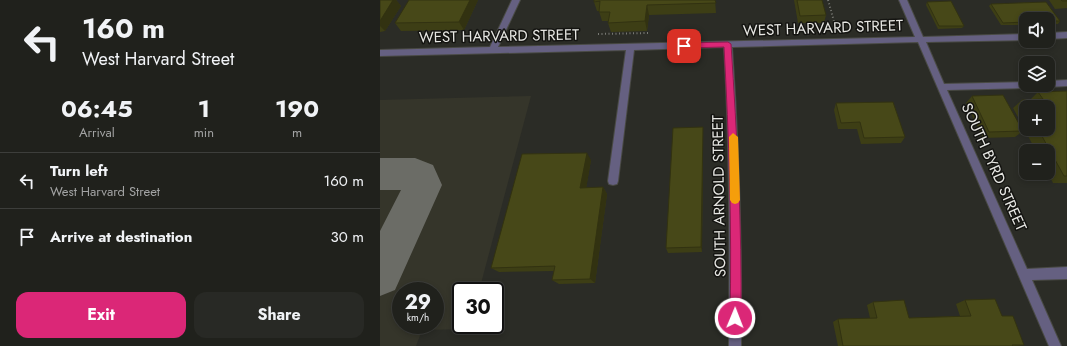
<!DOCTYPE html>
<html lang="en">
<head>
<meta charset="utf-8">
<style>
	:root { --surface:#20211c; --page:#282925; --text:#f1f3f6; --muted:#a2a3a3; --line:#3d3e3b; --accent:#db2777 }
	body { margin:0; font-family:Jost,sans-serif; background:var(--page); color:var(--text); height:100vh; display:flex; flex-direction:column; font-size:15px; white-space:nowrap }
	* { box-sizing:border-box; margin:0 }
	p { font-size:13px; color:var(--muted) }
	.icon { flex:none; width:22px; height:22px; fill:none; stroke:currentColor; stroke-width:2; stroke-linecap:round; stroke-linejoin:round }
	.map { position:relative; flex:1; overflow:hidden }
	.drawer { display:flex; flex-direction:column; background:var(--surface); width:380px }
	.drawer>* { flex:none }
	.banner { background:#20211c; color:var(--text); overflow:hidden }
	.fabs { position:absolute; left:639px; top:12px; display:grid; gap:8px }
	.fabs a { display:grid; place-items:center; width:36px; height:36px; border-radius:8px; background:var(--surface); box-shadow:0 2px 6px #0003,0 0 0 1px var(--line); font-size:20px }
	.speed { position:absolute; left:12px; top:282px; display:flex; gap:8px; font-size:20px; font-weight:700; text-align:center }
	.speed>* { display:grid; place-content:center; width:52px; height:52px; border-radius:50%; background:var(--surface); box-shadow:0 2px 6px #0003,0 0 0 1px var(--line); line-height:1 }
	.speed small { font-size:10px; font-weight:400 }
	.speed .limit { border:2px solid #111; border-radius:6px; background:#fff; color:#111 }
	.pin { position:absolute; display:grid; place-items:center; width:34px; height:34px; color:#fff; margin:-17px; border-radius:8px; box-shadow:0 2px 6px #0006 }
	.me { position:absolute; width:44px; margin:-22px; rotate:1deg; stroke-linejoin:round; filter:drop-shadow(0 0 3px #0008) }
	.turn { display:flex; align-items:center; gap:14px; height:84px; padding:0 16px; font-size:18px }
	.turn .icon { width:52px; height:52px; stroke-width:2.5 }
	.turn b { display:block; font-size:28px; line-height:34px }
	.eta { display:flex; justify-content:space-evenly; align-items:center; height:68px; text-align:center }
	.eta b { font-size:24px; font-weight:700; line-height:28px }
	.button { display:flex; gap:8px; margin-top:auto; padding:8px 16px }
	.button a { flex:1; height:46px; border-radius:12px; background:var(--accent); color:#fff; font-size:16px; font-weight:700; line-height:46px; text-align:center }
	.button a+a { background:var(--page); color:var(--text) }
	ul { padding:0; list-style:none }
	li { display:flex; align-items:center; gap:12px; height:56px; padding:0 16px; border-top:1px solid var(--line) }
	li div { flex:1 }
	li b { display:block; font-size:15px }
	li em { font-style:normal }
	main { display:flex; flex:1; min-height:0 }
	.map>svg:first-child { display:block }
	.built { fill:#35352a; fill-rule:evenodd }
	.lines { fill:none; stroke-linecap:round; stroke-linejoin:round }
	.taxiway { fill:#6b6c66; fill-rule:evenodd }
	.minor-casing { stroke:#494a44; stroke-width:2 }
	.path { stroke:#797a75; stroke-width:2; stroke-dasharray:1 2.5; stroke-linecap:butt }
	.minor { fill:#656081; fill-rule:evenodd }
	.wall { fill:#3d3e15; fill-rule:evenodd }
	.shaded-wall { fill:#323211 }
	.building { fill:#474818; stroke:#323211 }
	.route { fill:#db2777; stroke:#8e194d }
	.slow { fill:#f59e0b }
	.labels { text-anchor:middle; stroke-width:3; stroke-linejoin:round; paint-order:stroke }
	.street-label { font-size:15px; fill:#e7e7e3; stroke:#141411 }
</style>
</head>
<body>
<main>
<section class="drawer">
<div class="banner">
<div class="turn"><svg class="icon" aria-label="left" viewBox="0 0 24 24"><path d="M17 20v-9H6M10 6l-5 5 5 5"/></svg><div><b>160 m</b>West Harvard Street</div></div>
</div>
<div class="eta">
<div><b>06:45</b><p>Arrival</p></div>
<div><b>1</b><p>min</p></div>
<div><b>190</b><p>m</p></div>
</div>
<ul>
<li><svg class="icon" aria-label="left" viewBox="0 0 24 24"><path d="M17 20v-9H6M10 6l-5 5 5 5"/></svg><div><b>Turn left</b><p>West Harvard Street</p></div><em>160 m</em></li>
<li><svg class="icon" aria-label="arrive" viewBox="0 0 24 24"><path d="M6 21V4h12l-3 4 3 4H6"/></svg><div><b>Arrive at destination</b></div><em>30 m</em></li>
</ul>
<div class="button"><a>Exit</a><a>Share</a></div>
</section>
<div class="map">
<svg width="687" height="346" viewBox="0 0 687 346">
	<rect width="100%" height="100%" fill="#2b2c26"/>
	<!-- built -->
	<path class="built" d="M151,96L99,291H81V325H90L89,329L42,330L36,346H0V100ZM21,291H55V325H21Z"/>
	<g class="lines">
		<!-- taxiway -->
		<polygon class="taxiway" points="0,158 35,158 53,165 62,185 15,290 0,296 0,231 21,190 0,190"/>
		<defs>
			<g id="minor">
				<path d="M132,0H140L118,47L535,37L519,0H527L543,37L646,34V40L546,42L564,84L646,82V85H650L646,88L567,90L647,269L687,267V279L652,280L681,346H669L538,42L352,47C359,147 362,246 361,346H349C350,246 350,147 344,47L254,50L238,181L237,184L233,185L229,184L228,181L246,50L0,56V50L110,47Z"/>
				<polygon points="687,32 687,38 668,39 668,33"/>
				<polygon points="687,80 687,86 668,87 664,85 668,85 668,81"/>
			</g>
		</defs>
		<!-- minor casing -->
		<use href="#minor" class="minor-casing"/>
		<!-- path -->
		<g class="path">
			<polyline points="448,0 457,32"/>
			<polyline points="218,34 268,33"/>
		</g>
		<!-- minor -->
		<use href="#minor" class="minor"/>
	</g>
	<!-- wall -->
	<g class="wall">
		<polygon points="0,0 16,0 21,6 5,31 0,32"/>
		<polygon points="98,0 84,30 21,31 15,23"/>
		<polygon points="335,0 336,13 269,15 267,31 231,32 228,23 228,21 222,21 219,11 217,11 214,2"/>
		<polygon points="414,0 442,0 446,15 444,23 418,23"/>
		<polygon points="669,0 687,0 687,8 675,9"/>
		<polygon points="547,2 584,26 582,28 558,29 546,5"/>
		<polygon points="611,4 680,21 678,24 668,24 668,19 646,19 646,25 621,25 609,6"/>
		<path d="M687,91V183H673L668,173V151H656L633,108L642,100H650L658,92ZM646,107L668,129H646Z"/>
		<polygon points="592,96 643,131 635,137 603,138 586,103"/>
		<polygon points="456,103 525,137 521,143 481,144 477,129 458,129 454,110"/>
		<polygon points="323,127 323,135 322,252 288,253 286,248"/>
		<polygon points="211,160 206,188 223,187 227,194 215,283 179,284 172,280 174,271 119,272 111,268"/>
		<polygon points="585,300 622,316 644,345 635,346 458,346 453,322 458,319 490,318 487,305 493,302 529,318 580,316 576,304"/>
	</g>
	<!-- shaded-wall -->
	<g class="shaded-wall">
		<polygon points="13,0 16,0 21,6 5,31 0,26 0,21"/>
		<polygon points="90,0 98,0 84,30 79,22"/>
		<polygon points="267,5 269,15 267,31 265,21"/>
		<polygon points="323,127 323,135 322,252 321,247"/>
		<polygon points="207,153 211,160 205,195 200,188"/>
		<polygon points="223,187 227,194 215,283 210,279"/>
	</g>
	<!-- building -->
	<g class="building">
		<polygon points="0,0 13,0 0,21"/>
		<polygon points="29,0 90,0 79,22 15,23"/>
		<polygon points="214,0 335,0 336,3 267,5 265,21 228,23 230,12 219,12 220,1 214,2"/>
		<polygon points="417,0 442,0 446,15 420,16"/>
		<polygon points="681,0 687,0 687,1 682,1"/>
		<polygon points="571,1 584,26 559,26 547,2"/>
		<polygon points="666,2 680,21 668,21 668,19 646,19 646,22 623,23 611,4"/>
		<polygon points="687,91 687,176 684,176 658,129 668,129 668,107 646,107 646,108 642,100 663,99 658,92"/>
		<polygon points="623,95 643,131 609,132 592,96"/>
		<polygon points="513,102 525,137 484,138 480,122 461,123 456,103"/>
		<polygon points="323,127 321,247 286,248 293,128"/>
		<polygon points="207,153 200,188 223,187 210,279 172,280 175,266 111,268 142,154"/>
		<polygon points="615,299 622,316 633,316 644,345 632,345 633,346 463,346 458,319 497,318 493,302 524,300 529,318 591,316 585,300"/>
	</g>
	<!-- route -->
	<path class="route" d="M348,42L351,44C357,136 362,226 361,318L359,322L355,323L351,322L350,318C352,227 349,137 344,47L304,48L300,46L304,43Z"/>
	<!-- slow -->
	<polygon class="slow" points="353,133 358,137 360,200 358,203 355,204 352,203 350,200 349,137"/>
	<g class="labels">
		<!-- street labels -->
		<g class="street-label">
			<text transform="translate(443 28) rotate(-2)" y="5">WEST HARVARD STREET</text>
			<text transform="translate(119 36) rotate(-1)" y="5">WEST HARVARD STREET</text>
			<text transform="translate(614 167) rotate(66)" y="5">SOUTH BYRD STREET</text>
			<text transform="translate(339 196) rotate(-91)" y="5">SOUTH ARNOLD STREET</text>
		</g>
	</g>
</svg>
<div class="fabs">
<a><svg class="icon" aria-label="sound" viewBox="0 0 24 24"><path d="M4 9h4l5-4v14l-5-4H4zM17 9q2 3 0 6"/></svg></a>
<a><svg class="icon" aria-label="layers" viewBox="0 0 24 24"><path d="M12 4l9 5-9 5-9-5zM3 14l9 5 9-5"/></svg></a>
<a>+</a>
<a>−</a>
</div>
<div class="speed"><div>29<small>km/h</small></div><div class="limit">30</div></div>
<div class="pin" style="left:304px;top:46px;background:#d93025"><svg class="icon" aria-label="arrive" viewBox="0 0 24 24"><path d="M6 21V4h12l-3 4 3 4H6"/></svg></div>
<svg class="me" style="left:355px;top:318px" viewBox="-20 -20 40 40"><circle r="17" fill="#db2777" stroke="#fff" stroke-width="3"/><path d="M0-11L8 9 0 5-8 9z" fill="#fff"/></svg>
</div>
</main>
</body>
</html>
